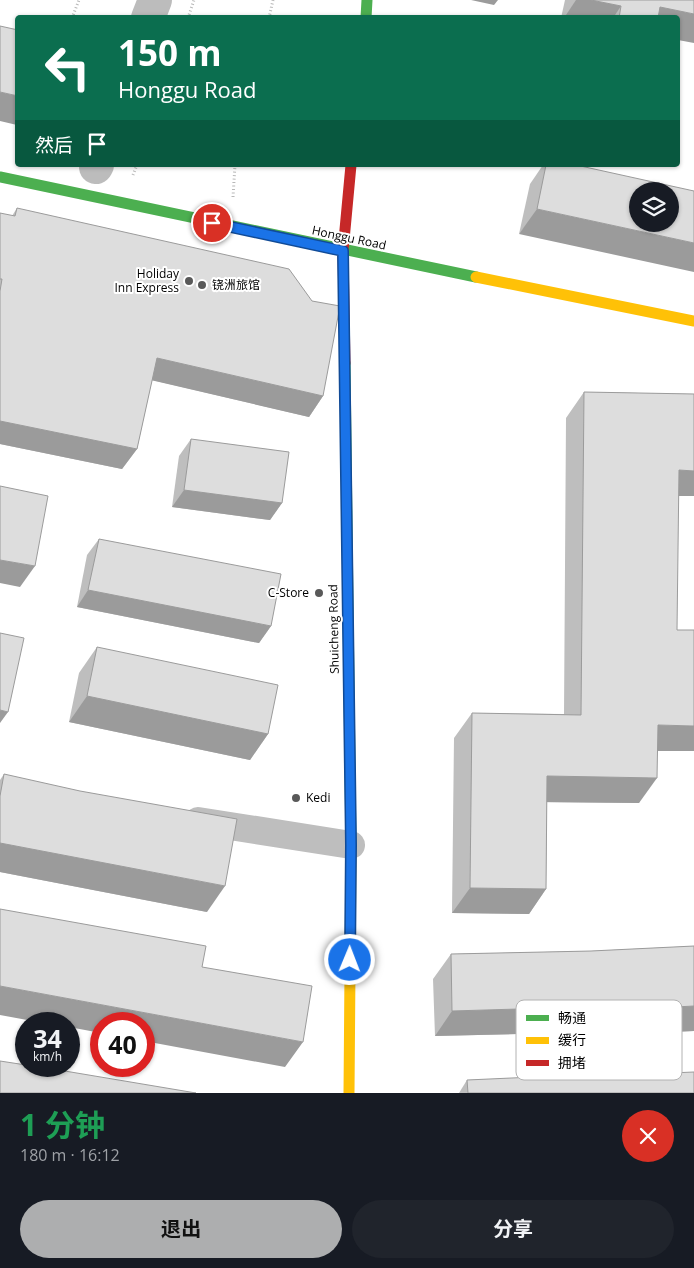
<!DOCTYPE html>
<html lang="zh">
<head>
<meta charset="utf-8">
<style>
	:root { --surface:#171b24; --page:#20242c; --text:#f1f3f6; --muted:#9ea1a6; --accent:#adaeaf }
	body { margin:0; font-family:"Open Sans","Noto Sans SC",sans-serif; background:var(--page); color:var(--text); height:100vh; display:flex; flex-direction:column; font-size:19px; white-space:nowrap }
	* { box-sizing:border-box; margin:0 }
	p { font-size:16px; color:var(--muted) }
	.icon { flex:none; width:28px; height:28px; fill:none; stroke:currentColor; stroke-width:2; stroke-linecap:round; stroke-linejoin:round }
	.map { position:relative; height:1093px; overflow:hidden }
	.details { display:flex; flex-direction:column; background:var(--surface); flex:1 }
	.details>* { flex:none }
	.guide { position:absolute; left:15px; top:15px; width:665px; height:152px; border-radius:5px; box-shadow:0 1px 4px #0004; background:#0b6e4f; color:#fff; overflow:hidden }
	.controls { position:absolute; left:629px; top:182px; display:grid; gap:10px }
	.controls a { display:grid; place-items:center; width:50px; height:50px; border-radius:50%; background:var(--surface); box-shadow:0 1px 4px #0004; font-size:25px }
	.speed { position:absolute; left:15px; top:1012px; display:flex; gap:10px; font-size:25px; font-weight:700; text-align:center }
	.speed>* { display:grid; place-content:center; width:65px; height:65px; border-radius:50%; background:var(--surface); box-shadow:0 1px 4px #0004; line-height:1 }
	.speed small { font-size:12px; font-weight:400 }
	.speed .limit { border:8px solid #d22; background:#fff; color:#111 }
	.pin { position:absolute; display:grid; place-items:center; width:42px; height:42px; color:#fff; margin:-21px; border:2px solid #fff; border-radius:50%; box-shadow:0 1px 5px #0007 }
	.me { position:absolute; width:55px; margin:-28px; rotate:1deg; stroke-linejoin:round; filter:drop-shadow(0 0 4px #0008) }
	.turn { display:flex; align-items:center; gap:18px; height:105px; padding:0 20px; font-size:22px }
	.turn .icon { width:65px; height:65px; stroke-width:2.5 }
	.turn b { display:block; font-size:35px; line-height:42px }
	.then { display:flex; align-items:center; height:48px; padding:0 20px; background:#0003; gap:10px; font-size:19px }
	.round { display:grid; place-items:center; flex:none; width:52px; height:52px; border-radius:26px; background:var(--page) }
	.head { display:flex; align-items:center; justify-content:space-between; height:85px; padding:0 20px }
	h1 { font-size:30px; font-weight:700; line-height:38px; color:#1e9e55 }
	.primary-button { display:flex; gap:10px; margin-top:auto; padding:10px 20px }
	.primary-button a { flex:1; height:58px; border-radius:30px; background:var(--accent); color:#111; font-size:20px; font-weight:700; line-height:58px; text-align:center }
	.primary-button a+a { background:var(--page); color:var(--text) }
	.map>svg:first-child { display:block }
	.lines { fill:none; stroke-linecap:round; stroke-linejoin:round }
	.canal { stroke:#bcbcbc; stroke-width:34 }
	.path { stroke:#b8b8b8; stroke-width:3; stroke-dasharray:1 2.5; stroke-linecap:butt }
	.street { stroke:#bebebe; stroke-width:28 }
	.fast { stroke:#4caf50; stroke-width:11 }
	.slow { stroke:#ffc107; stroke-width:11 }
	.jam { stroke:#c62828; stroke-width:11 }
	.wall { fill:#bebebe }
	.shaded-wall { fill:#9b9b9b }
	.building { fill:#ddd; stroke:#9b9b9b; fill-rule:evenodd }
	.route-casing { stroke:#114b97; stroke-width:12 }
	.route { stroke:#1a73e8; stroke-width:9 }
	.poi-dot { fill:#595959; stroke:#fff; stroke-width:2 }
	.labels { text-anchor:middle; stroke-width:4; stroke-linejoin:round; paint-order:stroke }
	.street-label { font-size:12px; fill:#000; stroke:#fff }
	.poi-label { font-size:12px; fill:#000; stroke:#fff; text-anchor:end }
	.key { fill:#fff; stroke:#b2b2b2; stroke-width:1 }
	.key-label { font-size:14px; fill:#000 }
</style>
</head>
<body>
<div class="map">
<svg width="694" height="1093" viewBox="0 0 694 1093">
	<rect width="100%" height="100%" fill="#fff"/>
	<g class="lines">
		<!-- canal -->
		<g class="canal">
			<polyline points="148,18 155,0"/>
			<polyline points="96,167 97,165"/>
		</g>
		<!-- path -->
		<g class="path">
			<polyline points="72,18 79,0"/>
			<polyline points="188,18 194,0"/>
			<polyline points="269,18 273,0"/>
			<polyline points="133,175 137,165"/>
			<polyline points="233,197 235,165"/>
		</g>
		<!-- street -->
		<polyline class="street" points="198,821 351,845"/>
		<!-- fast -->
		<g class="fast">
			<polyline points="366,18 367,0"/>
			<polyline points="0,177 476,277"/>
			<polyline points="345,363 351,849"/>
		</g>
		<!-- slow -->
		<g class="slow">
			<polyline points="476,277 694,321"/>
			<polyline points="349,1093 351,849"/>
		</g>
		<!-- jam -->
		<polyline class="jam" points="345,363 343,251 351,165"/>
	</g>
	<!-- wall -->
	<g class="wall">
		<polygon points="565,0 694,0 678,18 561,18"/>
		<polygon points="543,165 576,165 519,234 530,184"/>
		<polygon points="17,208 323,396 309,417 152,380 137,449 122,469 0,444 0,213 12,216"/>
		<polygon points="584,392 694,394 694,496 679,496 657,751 639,803 547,802 546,889 529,914 452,913 454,738 472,713 564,714 566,418"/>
		<polygon points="191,439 282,503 270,520 172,507 179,456"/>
		<polygon points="99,539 271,626 259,643 77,607 87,555"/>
		<polygon points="97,647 268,734 250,760 69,722 79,673"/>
		<polygon points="4,774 207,912 0,872 0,780"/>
		<polygon points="694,946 694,1031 601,1035 601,1032 435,1036 433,979 451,954 591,951"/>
		<polygon points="623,1075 694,1093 459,1093 467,1080"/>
	</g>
	<!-- shaded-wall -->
	<g class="shaded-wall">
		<polygon points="471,0 498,0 494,5"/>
		<polygon points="576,0 591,0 621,6 613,18 564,18"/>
		<polygon points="660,7 694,14 694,43 678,40 678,18 652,18"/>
		<polygon points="0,92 18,96 18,124 17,125 0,121"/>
		<polygon points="537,209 694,243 694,272 519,234"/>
		<polygon points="157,358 323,396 309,417 142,378"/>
		<polygon points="0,421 137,449 122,469 0,444"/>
		<polygon points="679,470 694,471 694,496 661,496"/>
		<polygon points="184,490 282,503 270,520 172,507"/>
		<polygon points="0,560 35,566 20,587 0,583"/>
		<polygon points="88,590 271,626 259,643 77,607"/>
		<polygon points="87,696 268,734 250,760 69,722"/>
		<polygon points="0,710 8,712 0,723"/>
		<polygon points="658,725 694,726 694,751 640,751"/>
		<polygon points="547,776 657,778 639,803 530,802"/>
		<polygon points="0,843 225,886 207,912 0,872"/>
		<polygon points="470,888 546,889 529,914 452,913"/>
		<polygon points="0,986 303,1042 285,1067 144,1041 144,1024 101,1024 101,1033 69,1027 69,1024 49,1024 0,1015"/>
		<polygon points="619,1006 601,1032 435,1036 452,1011"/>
		<polygon points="694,1006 694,1031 601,1035 619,1010"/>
	</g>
	<!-- building -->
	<g class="building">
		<polygon points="591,0 694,0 694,14 660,7 658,18 619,18 621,6"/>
		<polygon points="0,26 18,30 18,96 0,92"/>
		<path d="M546,165H576L694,191V243L537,209ZM638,191H670V224H638Z"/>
		<polygon points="17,208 289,269 312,301 340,306 323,396 157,358 137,449 0,421 0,291 2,279 0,279 0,213 15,216"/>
		<polygon points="584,392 694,394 694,471 679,470 677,630 694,630 694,726 658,725 657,778 547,776 546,889 470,888 472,713 581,715"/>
		<polygon points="191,439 289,452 282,503 184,490"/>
		<polygon points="0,486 48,496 35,566 0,560"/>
		<polygon points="99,539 281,574 271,626 88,590"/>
		<polygon points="0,633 24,638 8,712 0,710"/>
		<polygon points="97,647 278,685 268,734 87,696"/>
		<polygon points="4,774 80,791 237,819 225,886 0,843 0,796"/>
		<polygon points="0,909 206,946 202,967 312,986 303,1042 0,986"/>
		<polygon points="694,946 694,1006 619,1010 619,1006 452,1011 451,954 591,951"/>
		<polygon points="0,1061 26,1065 26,1066 35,1066 196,1093 0,1093"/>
		<polygon points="694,1072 694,1093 468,1093 467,1080 623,1073 623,1075"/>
	</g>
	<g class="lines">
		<defs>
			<polyline id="route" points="212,223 343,251 351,845 350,960"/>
		</defs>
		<!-- route casing -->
		<use href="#route" class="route-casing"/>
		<!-- route -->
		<use href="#route" class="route"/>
	</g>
	<!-- markers -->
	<g class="poi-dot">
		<circle cx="189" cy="281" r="5"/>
		<circle cx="202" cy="285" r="5"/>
		<circle cx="319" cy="593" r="5"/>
		<circle cx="296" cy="798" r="5"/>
	</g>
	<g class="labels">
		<!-- street labels -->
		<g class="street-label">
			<text transform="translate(349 238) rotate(12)" y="4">Honggu Road</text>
			<text transform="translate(334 629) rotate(-91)" y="4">Shuicheng Road</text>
		</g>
		<!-- poi labels -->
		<g class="poi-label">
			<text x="179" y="278">Holiday<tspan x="179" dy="14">Inn Express</tspan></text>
			<text x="212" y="289" text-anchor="start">铙洲旅馆</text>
			<text x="309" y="597">C-Store</text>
			<text x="306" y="802" text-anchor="start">Kedi</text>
		</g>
	</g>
	<!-- legend -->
	<rect x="516" y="1000" width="166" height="80" rx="8" class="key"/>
	<rect x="526" y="1015" width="23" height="6" fill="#4caf50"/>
	<rect x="526" y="1037" width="23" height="7" fill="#ffc107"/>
	<rect x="526" y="1060" width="23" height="6" fill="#c62828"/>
	<g class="key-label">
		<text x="558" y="1023">畅通</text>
		<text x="558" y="1045">缓行</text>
		<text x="558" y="1068">拥堵</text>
	</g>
</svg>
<div class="controls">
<a><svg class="icon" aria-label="layers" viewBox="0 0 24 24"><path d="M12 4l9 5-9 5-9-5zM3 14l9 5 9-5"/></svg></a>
</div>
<div class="speed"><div>34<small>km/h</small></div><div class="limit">40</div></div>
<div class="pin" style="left:212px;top:223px;background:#d93025"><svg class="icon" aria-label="arrive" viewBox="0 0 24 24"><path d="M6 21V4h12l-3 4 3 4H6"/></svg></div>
<svg class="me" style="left:350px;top:960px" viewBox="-20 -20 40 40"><circle r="17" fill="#1a73e8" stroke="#fff" stroke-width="3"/><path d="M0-11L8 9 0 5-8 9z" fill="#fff"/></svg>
<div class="guide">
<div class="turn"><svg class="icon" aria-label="left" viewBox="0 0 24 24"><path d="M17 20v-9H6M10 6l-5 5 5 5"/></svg><div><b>150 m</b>Honggu Road</div></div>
<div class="then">然后<svg class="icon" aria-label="arrive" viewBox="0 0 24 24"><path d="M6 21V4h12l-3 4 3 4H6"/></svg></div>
</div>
</div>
<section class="details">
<div class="head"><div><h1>1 分钟</h1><p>180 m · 16:12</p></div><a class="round" style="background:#d93025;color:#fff"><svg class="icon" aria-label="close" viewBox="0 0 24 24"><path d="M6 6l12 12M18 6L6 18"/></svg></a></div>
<div class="primary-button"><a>退出</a><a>分享</a></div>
</section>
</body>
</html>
